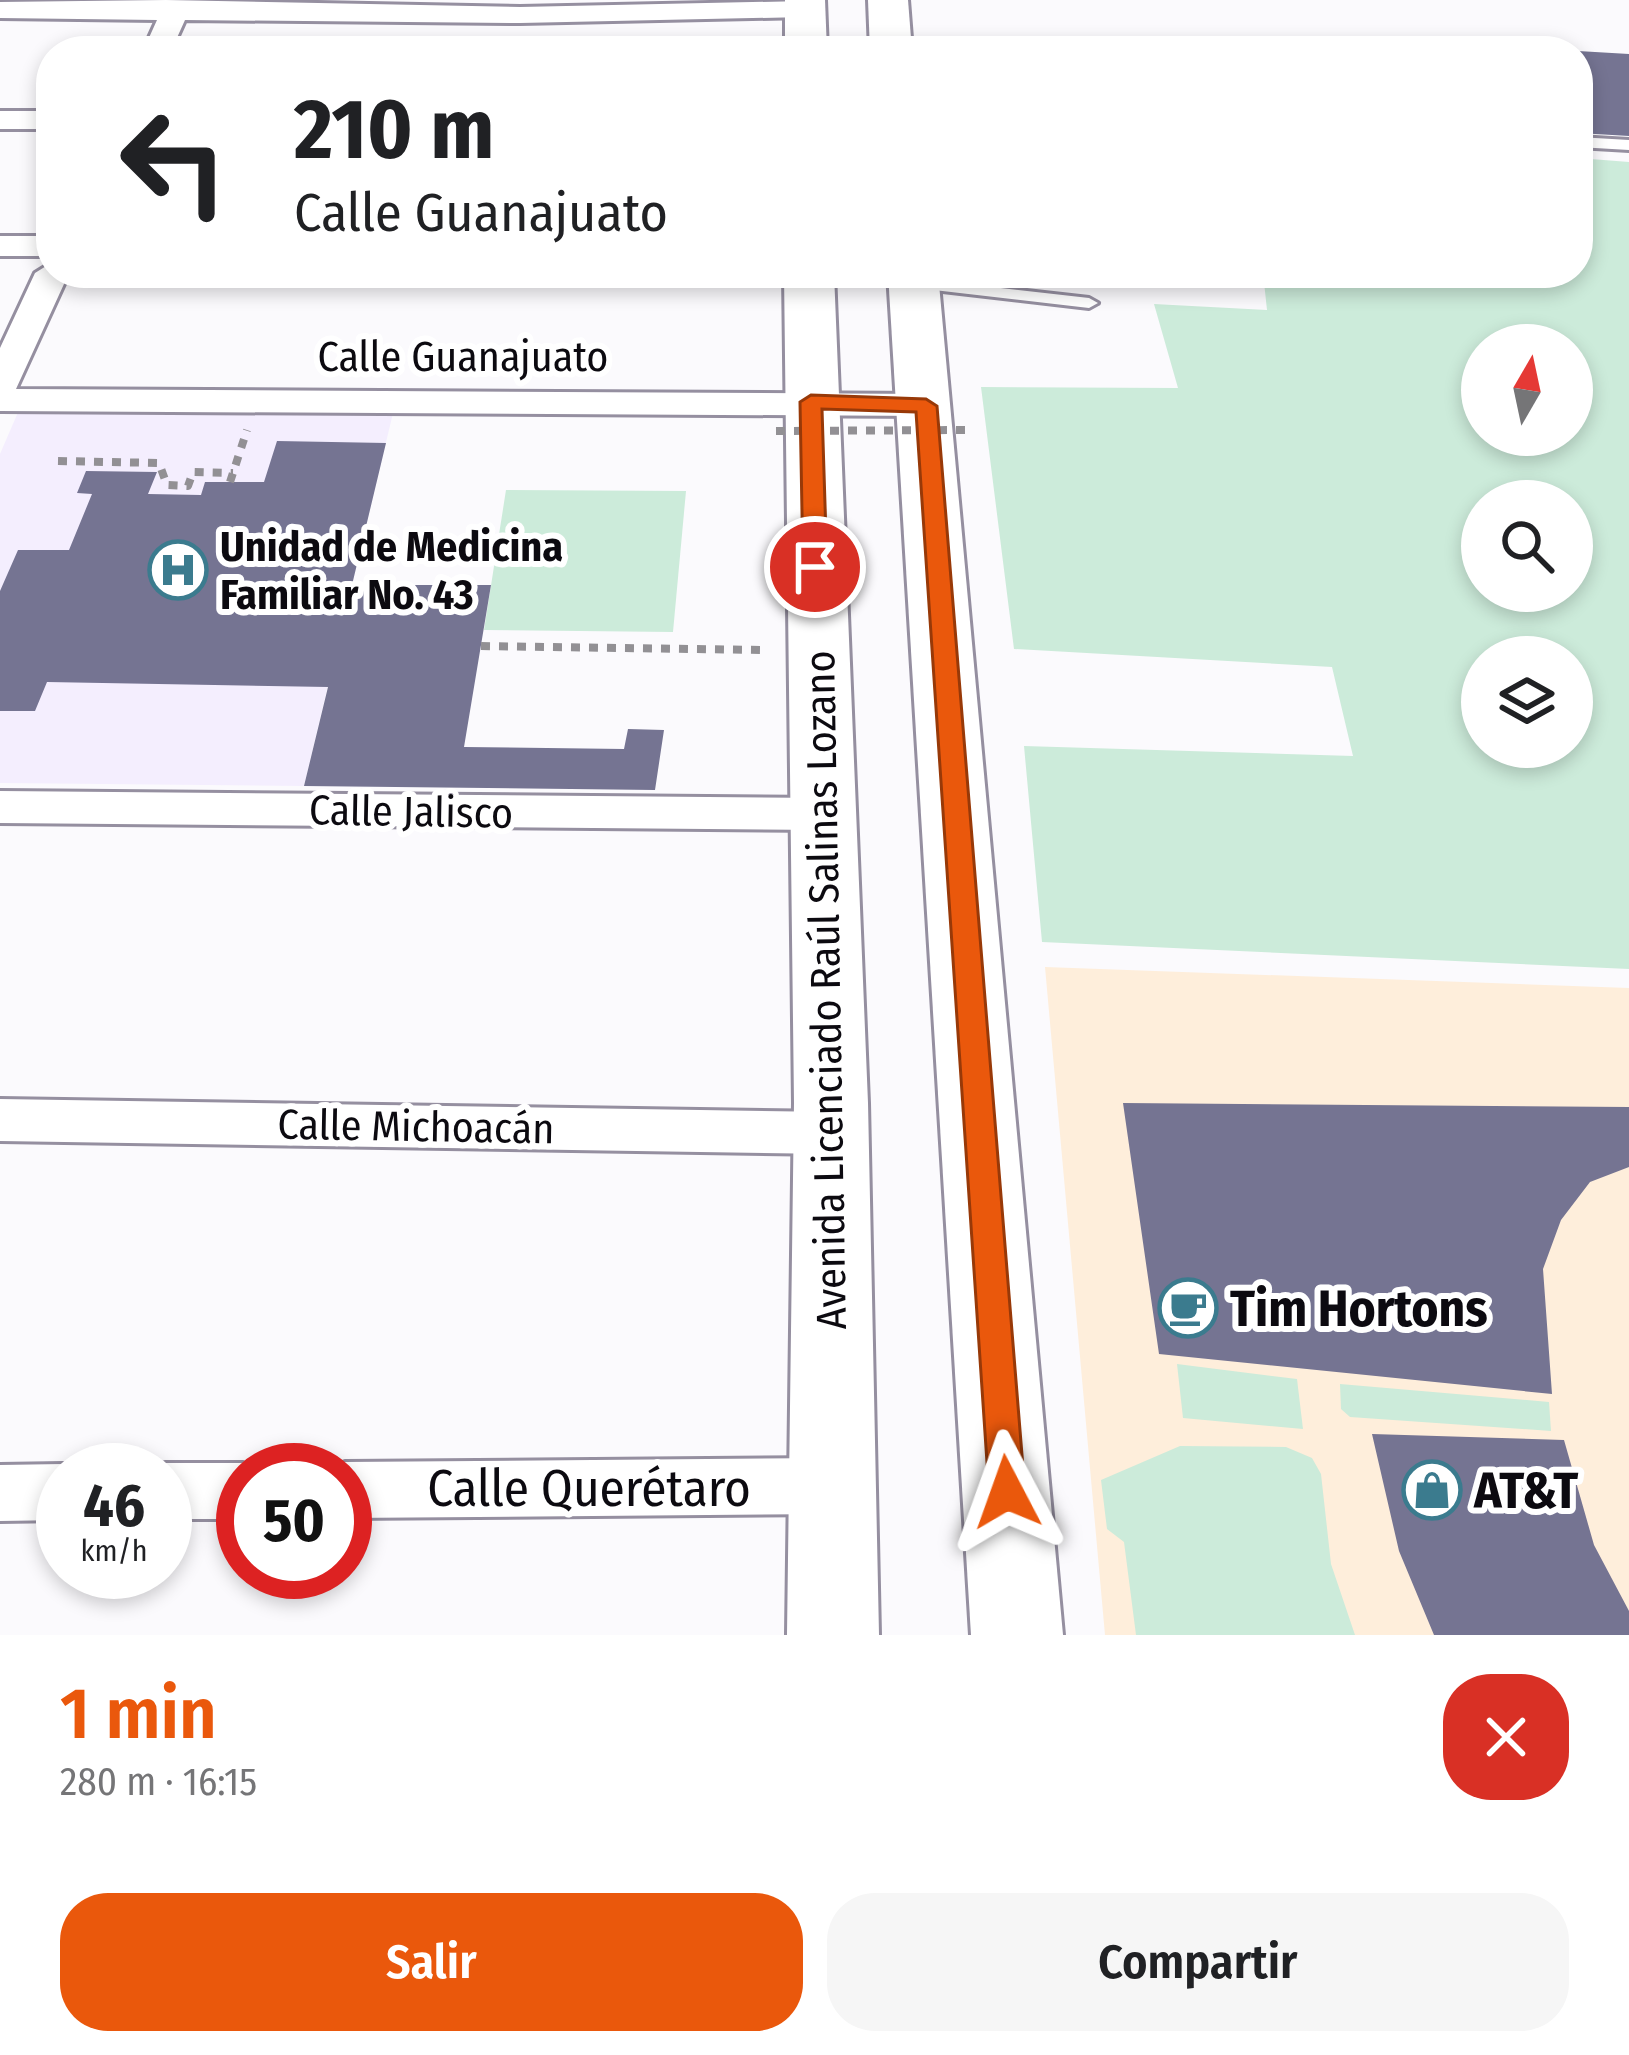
<!DOCTYPE html>
<html lang="es">
<head>
<meta charset="utf-8">
<style>
	:root { --surface:#fff; --page:#f6f6f6; --text:#202124; --muted:#757577; --accent:#ea580c }
	body { margin:0; font-family:"Fira Sans Condensed",sans-serif; background:var(--page); color:var(--text); height:100vh; display:flex; flex-direction:column; font-size:45px; white-space:nowrap }
	* { box-sizing:border-box; margin:0 }
	p { font-size:39px; color:var(--muted) }
	.icon { flex:none; width:66px; height:66px; fill:none; stroke:currentColor; stroke-width:2; stroke-linecap:round; stroke-linejoin:round }
	.map { position:relative; height:1635px; overflow:hidden }
	.details { display:flex; flex-direction:column; background:var(--surface); flex:1 }
	.details>* { flex:none }
	.guide { position:absolute; left:36px; top:36px; width:1557px; height:252px; border-radius:48px; box-shadow:0 6px 18px #0003; background:#fff; color:var(--text); overflow:hidden }
	.needle { width:78px; rotate:9deg }
	.controls { position:absolute; left:1461px; top:324px; display:grid; gap:24px }
	.controls a { display:grid; place-items:center; width:132px; height:132px; border-radius:50%; background:var(--surface); box-shadow:0 6px 18px #0003; font-size:60px }
	.speed { position:absolute; left:36px; top:1443px; display:flex; gap:24px; font-size:60px; font-weight:700; text-align:center }
	.speed>* { display:grid; place-content:center; width:156px; height:156px; border-radius:50%; background:var(--surface); box-shadow:0 6px 18px #0003; line-height:1 }
	.speed small { font-size:30px; font-weight:400 }
	.speed .limit { border:18px solid #d22; background:#fff; color:#111 }
	.pin { position:absolute; display:grid; place-items:center; width:102px; height:102px; color:#fff; margin:-51px; border:6px solid #fff; border-radius:50%; box-shadow:0 3px 12px #0007 }
	.me { position:absolute; width:132px; margin:-66px; rotate:356deg; stroke-linejoin:round; filter:drop-shadow(0 0 9px #0008) }
	.turn { display:flex; align-items:center; gap:42px; height:252px; padding:0 60px; font-size:54px }
	.turn .icon { width:156px; height:156px; stroke-width:2.5 }
	.turn b { display:block; font-size:84px; line-height:102px }
	.round { display:grid; place-items:center; flex:none; width:126px; height:126px; border-radius:48px; background:var(--page) }
	.headline { display:flex; align-items:center; justify-content:space-between; height:204px; padding:0 60px }
	h1 { font-size:72px; font-weight:600; line-height:90px; color:var(--accent) }
	.primary-button { display:flex; gap:24px; margin-top:auto; padding:24px 60px }
	.primary-button a { flex:1; height:138px; border-radius:48px; background:var(--accent); color:#fff; font-size:48px; font-weight:600; line-height:138px; text-align:center }
	.primary-button a+a { background:var(--page); color:var(--text) }
	.map>svg:first-child { display:block }
	.commercial { fill:#feeedb }
	.built { fill:#f4eefe }
	.green { fill:#ccebda; fill-rule:evenodd }
	.building { fill:#757492 }
	.lines { fill:none; stroke-linecap:round; stroke-linejoin:round }
	.service-casing { stroke:#958fa0; stroke-width:6 }
	.minor-casing { stroke:#958fa0; stroke-width:6 }
	.secondary-casing { stroke:#958fa0; stroke-width:6 }
	.path { stroke:#929094; stroke-width:8; stroke-dasharray:9 9; stroke-linecap:butt }
	.service { fill:#fff; fill-rule:evenodd }
	.minor { fill:#fff; fill-rule:evenodd }
	.secondary { fill:#fff; fill-rule:evenodd }
	.path-bridge { stroke:#929094; stroke-width:8; stroke-dasharray:9 9; stroke-linecap:butt }
	.route { fill:#ea580c; stroke:#983908; stroke-width:3 }
	.labels { text-anchor:middle; stroke-width:12; stroke-linejoin:round; paint-order:stroke }
	.street-label { font-size:42px; fill:#0c0a10; stroke:#fff }
	.poi-label { font-size:42px; font-weight:bold; fill:#0c0a10; stroke:#fff; text-anchor:start }
	.near-poi-label { font-size:51px; font-weight:bold; fill:#0c0a10; stroke:#fff; text-anchor:start }
	.near-street-label { font-size:51px; fill:#0c0a10; stroke:#fff }
</style>
</head>
<body>
<div class="map">
<svg width="1629" height="1635" viewBox="0 0 1629 1635">
	<rect width="100%" height="100%" fill="#fbfafd"/>
	<!-- commercial -->
	<polygon class="commercial" points="1045,967 1629,988 1629,1635 1105,1635"/>
	<!-- built -->
	<polygon class="built" points="19,410 393,413 304,786 0,783 0,454"/>
	<!-- green -->
	<g class="green">
		<path d="M1578,158L1629,162V969L1042,942L1024,746L1353,756L1332,667L1014,649L981,387L1178,388L1154,304L1267,310L1263,273H1578ZM1482,345H1572V435H1482ZM1482,501H1572V591H1482ZM1482,657H1572V747H1482Z"/>
		<polygon points="506,490 686,491 673,632 484,630"/>
		<polygon points="1177,1364 1297,1379 1303,1429 1183,1418"/>
		<polygon points="1340,1384 1549,1402 1551,1431 1350,1417 1341,1409"/>
		<polygon points="1180,1446 1286,1447 1312,1458 1321,1474 1331,1564 1355,1635 1136,1635 1124,1542 1107,1529 1101,1480"/>
	</g>
	<!-- building -->
	<g class="building">
		<polygon points="1393,41 1517,47 1517,51 1395,51"/>
		<polygon points="1578,51 1629,54 1629,136 1578,133"/>
		<polygon points="277,441 386,443 352,585 491,585 464,747 624,749 628,729 664,730 655,790 304,786 328,687 47,682 35,711 0,711 0,591 18,550 69,550 92,494 77,493 86,471 157,472 148,494 201,495 205,482 264,482"/>
		<polygon points="1123,1103 1629,1107 1629,1167 1590,1182 1561,1220 1543,1269 1552,1394 1159,1354"/>
		<polygon points="1372,1434 1564,1440 1594,1545 1629,1611 1629,1635 1434,1635 1399,1551"/>
	</g>
	<g class="lines">
		<defs>
			<g id="service">
				<polygon points="1578,137 1629,140 1629,150 1578,147"/>
				<polygon points="914,278 1089,298 1098,303 1089,308 908,287 908,279"/>
			</g>
			<g id="minor">
				<polygon points="166,0 520,7 805,1 819,9 805,17 520,23 185,20 171,51 143,51 157,20 0,18 0,2"/>
				<rect x="0" y="111" width="51" height="18"/>
				<rect x="0" y="236" width="51" height="20"/>
				<polygon points="51,263 51,273 69,273 16,389 926,394 939,397 944,405 939,413 926,416 0,411 0,348 35,273"/>
				<polygon points="0,791 822,798 838,803 844,814 838,825 822,830 0,823"/>
				<polygon points="0,1099 831,1112 849,1118 857,1133 849,1148 831,1154 0,1141"/>
				<polygon points="833,1458 854,1466 862,1486 854,1506 833,1514 345,1518 345,1470 325,1470 345,1462"/>
				<polygon points="165,1463 243,1463 261,1470 243,1470 243,1519 165,1519 165,1470 147,1470"/>
				<polygon points="63,1464 78,1470 63,1470 63,1520 0,1521 0,1465"/>
			</g>
			<g id="secondary">
				<polygon points="785,0 825,0 827,51 785,51"/>
				<polygon points="868,0 908,0 912,51 870,51"/>
				<polygon points="784,273 834,273 868,1103 879,1635 787,1635 794,1103"/>
				<polygon points="888,273 938,273 1063,1635 971,1635"/>
			</g>
		</defs>
		<!-- service casing -->
		<use href="#service" class="service-casing"/>
		<!-- minor casing -->
		<use href="#minor" class="minor-casing"/>
		<!-- secondary casing -->
		<use href="#secondary" class="secondary-casing"/>
		<!-- path -->
		<g class="path">
			<polyline points="58,461 159,463 167,485 188,486 193,472 233,473"/>
			<polyline points="230,482 247,430"/>
			<polyline points="481,646 768,650"/>
		</g>
		<!-- service -->
		<use href="#service" class="service"/>
		<!-- minor -->
		<use href="#minor" class="minor"/>
		<!-- secondary -->
		<use href="#secondary" class="secondary"/>
		<!-- path-bridge -->
		<polyline class="path-bridge" points="776,431 965,430"/>
	</g>
	<!-- route -->
	<polygon class="route" points="811,395 926,399 937,406 1025,1492 1020,1504 1007,1509 995,1504 989,1492 916,412 822,409 827,567 815,574 803,567 800,402"/>
	<!-- icons -->
	<defs>
		<symbol id="hospital-ring" viewBox="-11 -11 22 22"><circle r="9.5" fill="#fff" stroke="#3b7b8e" stroke-width="1.5"/><path d="M-5-5h3v3.5h4V-5h3V5h-3V1.5h-4V5h-3Z" fill="#3b7b8e"/></symbol>
		<symbol id="cafe-ring" viewBox="-11 -11 22 22"><circle r="9.5" fill="#fff" stroke="#3b7b8e" stroke-width="1.5"/><path d="M-5.5-4.5H6V0H3Q3 3.5 0 3.5H-2.5Q-5.5 3.5-5.5 0ZM3-3.2v2h1.7v-2ZM-6 4.5H4V6H-6Z" fill="#3b7b8e"/></symbol>
		<symbol id="shop-ring" viewBox="-11 -11 22 22"><circle r="9.5" fill="#fff" stroke="#3b7b8e" stroke-width="1.5"/><path d="M-5-2.5h2.3a2.7 3.5 0 0 1 5.4 0H5L5.5 6h-11ZM-1.5-2.5h3a1.5 2.3 0 0 0-3 0Z" fill="#3b7b8e"/></symbol>
	</defs>
	<g fill-rule="evenodd">
		<use href="#hospital-ring" x="145" y="537" width="66" height="66"/>
		<use href="#cafe-ring" x="1155" y="1275" width="66" height="66"/>
		<use href="#shop-ring" x="1399" y="1457" width="66" height="66"/>
	</g>
	<g class="labels">
		<!-- street labels -->
		<g class="street-label">
			<text x="463" y="371">Calle Guanajuato</text>
			<text transform="translate(411 811) rotate(1)" y="15">Calle Jalisco</text>
			<text transform="translate(825 990) rotate(-91)" y="15">Avenida Licenciado Raúl Salinas Lozano</text>
			<text transform="translate(416 1126) rotate(1)" y="15">Calle Michoacán</text>
		</g>
		<!-- poi labels -->
		<g class="poi-label">
			<text x="220" y="561">Unidad de Medicina<tspan x="220" dy="48">Familiar No. 43</tspan></text>
		</g>
		<!-- near-poi labels -->
		<g class="near-poi-label">
			<text x="1230" y="1326">Tim Hortons</text>
			<text x="1474" y="1508">AT&amp;T</text>
		</g>
		<!-- near-street labels -->
		<g class="near-street-label">
			<text x="589" y="1506">Calle Querétaro</text>
		</g>
	</g>
</svg>
<div class="controls">
<a><svg class="needle" viewBox="-14 -14 28 28"><path d="M0-13l5 13h-10z" fill="#e53935"/><path d="M0 13l5-13h-10z" fill="#757577"/></svg></a>
<a><svg class="icon" aria-label="search" viewBox="0 0 24 24"><circle cx="10" cy="10" r="6"/><path d="M15 15l6 6"/></svg></a>
<a><svg class="icon" aria-label="layers" viewBox="0 0 24 24"><path d="M12 4l9 5-9 5-9-5zM3 14l9 5 9-5"/></svg></a>
</div>
<div class="speed"><div>46<small>km/h</small></div><div class="limit">50</div></div>
<div class="pin" style="left:815px;top:567px;background:#d93025"><svg class="icon" aria-label="arrive" viewBox="0 0 24 24"><path d="M6 21V4h12l-3 4 3 4H6"/></svg></div>
<svg class="me" style="left:1007px;top:1492px" viewBox="-20 -20 40 40"><path d="M0-17L14 15 0 8-14 15z" fill="#ea580c" stroke="#fff" stroke-width="4"/></svg>
<div class="guide">
<div class="turn"><svg class="icon" aria-label="left" viewBox="0 0 24 24"><path d="M17 20v-9H6M10 6l-5 5 5 5"/></svg><div><b>210 m</b>Calle Guanajuato</div></div>
</div>
</div>
<section class="details">
<div class="headline"><div><h1>1 min</h1><p>280 m · 16:15</p></div><a class="round" style="background:#d93025;color:#fff"><svg class="icon" aria-label="close" viewBox="0 0 24 24"><path d="M6 6l12 12M18 6L6 18"/></svg></a></div>
<div class="primary-button"><a>Salir</a><a>Compartir</a></div>
</section>
</body>
</html>
